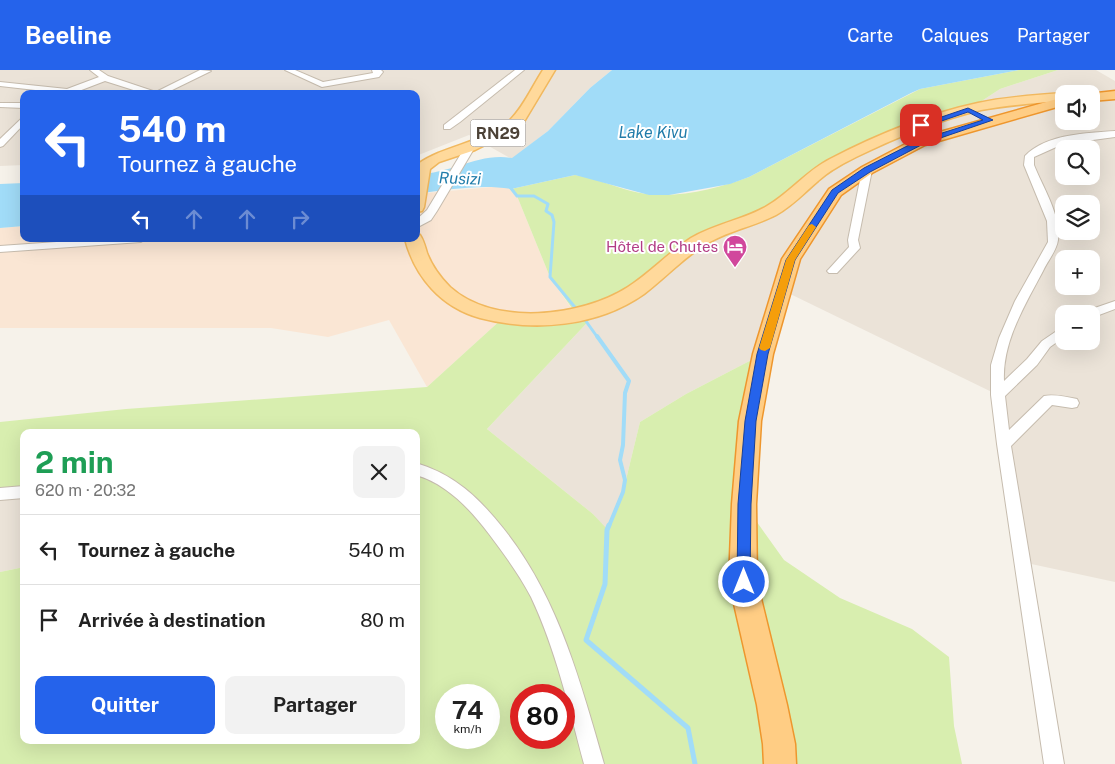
<!DOCTYPE html>
<html lang="fr">
<head>
<meta charset="utf-8">
<style>
	:root { --surface:#fff; --page:#f2f2f2; --text:#222; --muted:#767676; --line:#e0e0e0; --accent:#2563eb }
	body { margin:0; font-family:"Public Sans",sans-serif; background:var(--page); color:var(--text); height:100vh; display:flex; flex-direction:column; font-size:19px; white-space:nowrap }
	* { box-sizing:border-box; margin:0 }
	p { font-size:16px; color:var(--muted) }
	.icon { flex:none; width:28px; height:28px; fill:none; stroke:currentColor; stroke-width:2; stroke-linecap:round; stroke-linejoin:round }
	.map { position:relative; flex:1; overflow:hidden }
	.drawer { position:absolute; left:20px; top:359px; width:400px; height:315px; display:flex; flex-direction:column; background:var(--surface); border-radius:10px; box-shadow:0 5px 20px #0002 }
	.drawer>* { flex:none }
	.hud { position:absolute; left:20px; top:20px; width:400px; height:152px; border-radius:10px; box-shadow:0 5px 20px #0002; background:#2563eb; color:#fff; overflow:hidden }
	.fabs { position:absolute; left:1055px; top:15px; display:grid; gap:10px }
	.fabs a { display:grid; place-items:center; width:45px; height:45px; border-radius:10px; background:var(--surface); box-shadow:0 5px 20px #0002; font-size:25px }
	.speed { position:absolute; left:435px; top:614px; display:flex; gap:10px; font-size:25px; font-weight:700; text-align:center }
	.speed>* { display:grid; place-content:center; width:65px; height:65px; border-radius:50%; background:var(--surface); box-shadow:0 5px 20px #0002; line-height:1 }
	.speed small { font-size:12px; font-weight:400 }
	.speed .limit { border:8px solid #d22; background:#fff; color:#111 }
	.pin { position:absolute; display:grid; place-items:center; width:42px; height:42px; color:#fff; margin:-21px; border-radius:10px; box-shadow:0 2px 8px #0006 }
	.me { position:absolute; width:55px; margin:-28px; rotate:0deg; stroke-linejoin:round; filter:drop-shadow(0 0 4px #0008) }
	.turn { display:flex; align-items:center; gap:18px; height:105px; padding:0 15px; font-size:22px }
	.turn .icon { width:65px; height:65px; stroke-width:2.5 }
	.turn b { display:block; font-size:35px; line-height:42px }
	.lanes { display:flex; align-items:center; height:48px; padding:0 15px; background:#0003; justify-content:center; gap:25px; direction:ltr }
	.lanes .off { opacity:.35 }
	.round { display:grid; place-items:center; flex:none; width:52px; height:52px; border-radius:10px; background:var(--page) }
	.head { display:flex; align-items:center; justify-content:space-between; height:85px; padding:0 15px }
	h1 { font-size:30px; font-weight:700; line-height:38px; color:#1e9e55 }
	.action { display:flex; gap:10px; margin-top:auto; padding:10px 15px }
	.action a { flex:1; height:58px; border-radius:10px; background:var(--accent); color:#fff; font-size:20px; font-weight:700; line-height:58px; text-align:center }
	.action a+a { background:var(--page); color:var(--text) }
	ul { padding:0; list-style:none }
	li { display:flex; align-items:center; gap:15px; height:70px; padding:0 15px; border-top:1px solid var(--line) }
	li div { flex:1 }
	li b { display:block; font-size:19px }
	li em { font-style:normal }
	header { display:flex; align-items:center; gap:30px; box-sizing:border-box; height:70px; padding:0 25px; background:var(--accent); color:#fff }
	header strong { font-size:24px }
	nav { display:flex; gap:28px; margin-inline-start:auto; font-size:18px }
	.map>svg:first-child { display:block }
	.residential { fill:#ebe3d8; fill-rule:evenodd }
	.commercial { fill:#fae6d4 }
	.green { fill:#d8eeaf; fill-rule:evenodd }
	.water { fill:#a1dcf8 }
	.lines { fill:none; stroke-linecap:round; stroke-linejoin:round }
	.stream-far3 { stroke:#a1dcf8; stroke-width:2.5 }
	.stream-far2 { stroke:#a1dcf8; stroke-width:3 }
	.stream-far1 { stroke:#a1dcf8; stroke-width:4 }
	.stream { stroke:#a1dcf8; stroke-width:5 }
	.minor-casing { stroke:#c6bcae; stroke-width:2 }
	.primary-casing { stroke:#f1b85e; stroke-width:3 }
	.trunk-casing { stroke:#ee962d; stroke-width:3 }
	.minor { fill:#fff; fill-rule:evenodd }
	.primary { fill:#ffd99b; fill-rule:evenodd }
	.trunk { fill:#ffcd84; fill-rule:evenodd }
	.route { fill:#2563eb; stroke:#184099 }
	.slow { fill:#f59e0b }
	.labels { text-anchor:middle; stroke-width:4; stroke-linejoin:round; paint-order:stroke }
	.far-hotel-label { font-size:15px; fill:#b23c85; stroke:#fff; text-anchor:end }
	.far-water-label { font-size:16px; font-style:italic; fill:#207caa; stroke:#fff }
	.shield { fill:#fff; stroke:#827b73; stroke-width:1 }
	.shield-label { font-size:16px; font-weight:bold; fill:#4c4237 }
</style>
</head>
<body>
<header>
<strong>Beeline</strong>
<nav><a>Carte</a><a>Calques</a><a>Partager</a></nav>
</header>
<div class="map">
<svg width="1115" height="694" viewBox="0 0 1115 694">
	<rect width="100%" height="100%" fill="#f6f2ea"/>
	<!-- residential -->
	<g class="residential">
		<polygon points="0,0 612,0 590,18 548,61 512,89 469,65 416,86 416,24 24,24 24,95 0,96"/>
		<path d="M1058,0H1096L1115,11V512L1022,492L998,325L782,220L763,284L686,324L640,352L623,422L607,460L593,444L487,359L600,239L661,200L831,94L968,40L1000,19ZM1064,24H1091V51H1064ZM1064,79H1091V106H1064ZM1064,134H1091V161H1064ZM1064,189H1091V216H1064ZM1064,244H1091V271H1064Z"/>
		<polygon points="24,422 24,497 0,502 0,424"/>
	</g>
	<!-- commercial -->
	<polygon class="commercial" points="503,116 511,119 517,126 550,207 576,245 504,247 427,317 389,250 328,267 271,258 0,258 0,158 24,156 24,169 416,169 416,124"/>
	<!-- green -->
	<path class="green" d="M1019,0H1058L1000,19L968,40L850,85L793,124L724,158L600,239L487,359L593,444L607,459L623,422L640,352L686,324L763,284L744,434L784,490L840,528L912,559L949,587L954,656L962,694H0V502L24,497V670H416V362H24V422L0,424V352L126,339L427,317L504,247L576,244L550,207L517,126L511,119L575,105C595,108 612,116 631,121C669,131 714,120 749,107L920,19ZM446,625H489V668H446ZM521,625H564V668H521Z"/>
	<!-- water -->
	<g class="water">
		<path d="M612,0H1019L920,19L911,23L749,107L730,114L669,125H649L575,105L511,119C480,114 447,120 416,124V104C449,105 478,82 512,88L548,61L590,18Z"/>
		<polygon points="24,113 24,156 0,158 0,114"/>
	</g>
	<g class="lines">
		<!-- stream-far3 -->
		<polyline class="stream-far3" points="509,116 511,118"/>
		<!-- stream-far2 -->
		<g class="stream-far2">
			<polyline points="510,117 517,126 534,126 548,134 546,141 552,145 554,152 550,207 578,241"/>
			<polyline points="583,247 598,268"/>
		</g>
		<!-- stream-far1 -->
		<polyline class="stream-far1" points="597,266 629,311 625,323 623,375 620,390 625,410 623,422 609,456"/>
		<!-- stream -->
		<polyline class="stream" points="609,455 607,460 605,514 586,570 688,658 695,694"/>
		<defs>
			<g id="minor">
				<polygon points="90,0 99,0 108,6 156,22 200,0 211,1 164,24 146,24 105,11 71,24 0,16 0,12 67,19 99,7"/>
				<polygon points="285,0 295,0 323,12 373,3 372,0 381,0 383,2 379,7 322,17"/>
				<polygon points="515,0 524,0 460,52 450,59 444,59 444,55"/>
				<polygon points="0,33 24,33 24,38 0,37"/>
				<polygon points="24,46 24,54 3,76 0,77 0,69"/>
				<path d="M1115,61V67L1063,74L1034,87V95C1043,118 1061,145 1058,170C1057,180 1047,192 1043,201C1025,235 1002,272 1004,311L1027,289L1042,271L1064,256V267L1050,277L1037,295L1005,326L1009,360L1044,326C1054,324 1067,327 1077,329L1079,333L1077,337L1072,338L1052,335L1011,376L1064,694H1044L997,374L991,325V295L999,268L1015,231L1048,172L1047,151L1024,95L1025,86C1046,64 1087,63 1115,61Z"/>
				<polygon points="470,74 475,77 437,141 431,150 416,158 416,150 427,140 465,77"/>
				<polygon points="867,97 872,100 858,170 860,178 837,203 829,203 827,201 829,199 849,177 848,170 862,100"/>
				<polygon points="99,169 146,169 141,172 0,182 0,176"/>
				<polygon points="1115,231 1115,239 1091,248 1091,244 1084,244 1086,241"/>
				<path d="M416,393C454,404 479,428 503,458C558,527 580,610 604,694H584C569,638 556,580 531,527C519,504 504,484 489,464C470,439 447,414 416,405Z"/>
				<polygon points="24,416 24,428 0,430 0,418"/>
			</g>
			<g id="primary">
				<path d="M543,0H555L525,50L515,60L475,80L439,92L430,99L424,137L422,141L416,142L418,94C444,75 488,72 511,49C524,36 533,15 543,0Z"/>
				<path d="M1064,23L1067,24H1064V31C1036,33 1008,35 981,40C938,50 895,68 856,87C842,94 829,101 818,111C804,123 792,136 776,145C753,157 726,161 703,176C681,190 664,209 644,224C597,257 534,262 480,248C441,237 415,207 405,169H416V164L420,165C424,171 425,177 427,183C432,196 440,207 450,217C494,257 581,247 628,217C650,203 668,183 691,168C714,154 743,150 767,136C790,123 806,101 830,89C876,65 927,44 978,33C1006,27 1035,25 1064,23Z"/>
			</g>
			<g id="trunk">
				<polygon points="1115,21 1115,29 1091,31 1091,24 1088,24"/>
				<polygon points="1064,27 1064,35 925,75 872,103 841,125 800,189 773,284 761,351 756,434 757,512 787,635 795,674 796,694 764,694 763,674 757,635 729,512 732,434 739,351 753,284 782,189 829,119 862,97 915,69"/>
			</g>
		</defs>
		<!-- minor casing -->
		<use href="#minor" class="minor-casing"/>
		<!-- primary casing -->
		<use href="#primary" class="primary-casing"/>
		<!-- trunk casing -->
		<use href="#trunk" class="trunk-casing"/>
		<!-- minor -->
		<use href="#minor" class="minor"/>
		<!-- primary -->
		<use href="#primary" class="primary"/>
		<!-- trunk -->
		<use href="#trunk" class="trunk"/>
	</g>
	<!-- route -->
	<polygon class="route" points="968,38 993,50 923,74 870,102 838,123 795,190 768,284 756,351 751,434 750,512 748,516 744,518 739,516 737,512 738,434 745,351 757,284 786,190 832,120 864,98 917,71 983,50 968,42 924,57 918,55"/>
	<!-- slow -->
	<polygon class="slow" points="812,154 816,157 795,190 770,278 765,281 761,280 759,278 786,190 809,155"/>
	<!-- icons -->
	<defs>
		<symbol id="hotel-pin" viewBox="-11 -11 22 30"><path d="M0 17L-7.5 6A9.5 9.5 0 1 1 7.5 6Z" fill="#d1479c" stroke="#fff"/><path d="M-6-4.5h1.5V1H6V5H4.5V3h-9V5H-6ZM-4 0a1.8 1.8 0 1 1 3.6 0ZM.5 0V-2.5h3Q6-2.5 6 0Z" fill="#fff"/></symbol>
	</defs>
	<g fill-rule="evenodd">
		<use href="#hotel-pin" x="721" y="163" width="28" height="38"/>
	</g>
	<g class="labels">
		<!-- far-hotel labels -->
		<g class="far-hotel-label">
			<text x="718" y="182">Hôtel de Chutes</text>
		</g>
		<!-- far-water labels -->
		<g class="far-water-label">
			<text x="653" y="68">Lake Kivu</text>
			<text transform="translate(460 108) rotate(2)" y="6">Rusizi</text>
		</g>
		<!-- shield labels -->
		<rect class="shield" x="470.5" y="49.5" width="55" height="27" rx="4"/>
		<g class="shield-label">
			<text x="498" y="69">RN29</text>
		</g>
	</g>
</svg>
<div class="fabs">
<a><svg class="icon" aria-label="sound" viewBox="0 0 24 24"><path d="M4 9h4l5-4v14l-5-4H4zM17 9q2 3 0 6"/></svg></a>
<a><svg class="icon" aria-label="search" viewBox="0 0 24 24"><circle cx="10" cy="10" r="6"/><path d="M15 15l6 6"/></svg></a>
<a><svg class="icon" aria-label="layers" viewBox="0 0 24 24"><path d="M12 4l9 5-9 5-9-5zM3 14l9 5 9-5"/></svg></a>
<a>+</a>
<a>−</a>
</div>
<div class="speed"><div>74<small>km/h</small></div><div class="limit">80</div></div>
<div class="pin" style="left:921px;top:55px;background:#d93025"><svg class="icon" aria-label="arrive" viewBox="0 0 24 24"><path d="M6 21V4h12l-3 4 3 4H6"/></svg></div>
<svg class="me" style="left:744px;top:512px" viewBox="-20 -20 40 40"><circle r="17" fill="#2563eb" stroke="#fff" stroke-width="3"/><path d="M0-11L8 9 0 5-8 9z" fill="#fff"/></svg>
<div class="hud">
<div class="turn"><svg class="icon" aria-label="left" viewBox="0 0 24 24"><path d="M17 20v-9H6M10 6l-5 5 5 5"/></svg><div><b>540 m</b>Tournez à gauche</div></div>
<div class="lanes"><svg class="icon" aria-label="left" viewBox="0 0 24 24"><path d="M17 20v-9H6M10 6l-5 5 5 5"/></svg><svg class="icon off" aria-label="ahead" viewBox="0 0 24 24"><path d="M12 20V5M6 11l6-6 6 6"/></svg><svg class="icon off" aria-label="ahead" viewBox="0 0 24 24"><path d="M12 20V5M6 11l6-6 6 6"/></svg><svg class="icon off" aria-label="right" viewBox="0 0 24 24"><path d="M7 20v-9h11M14 6l5 5-5 5"/></svg></div>
</div>
<section class="drawer">
<div class="head"><div><h1>2 min</h1><p>620 m · 20:32</p></div><a class="round"><svg class="icon" aria-label="close" viewBox="0 0 24 24"><path d="M6 6l12 12M18 6L6 18"/></svg></a></div>
<ul>
<li><svg class="icon" aria-label="left" viewBox="0 0 24 24"><path d="M17 20v-9H6M10 6l-5 5 5 5"/></svg><div><b>Tournez à gauche</b></div><em>540 m</em></li>
<li><svg class="icon" aria-label="arrive" viewBox="0 0 24 24"><path d="M6 21V4h12l-3 4 3 4H6"/></svg><div><b>Arrivée à destination</b></div><em>80 m</em></li>
</ul>
<div class="action"><a>Quitter</a><a>Partager</a></div>
</section>
</div>
</body>
</html>
